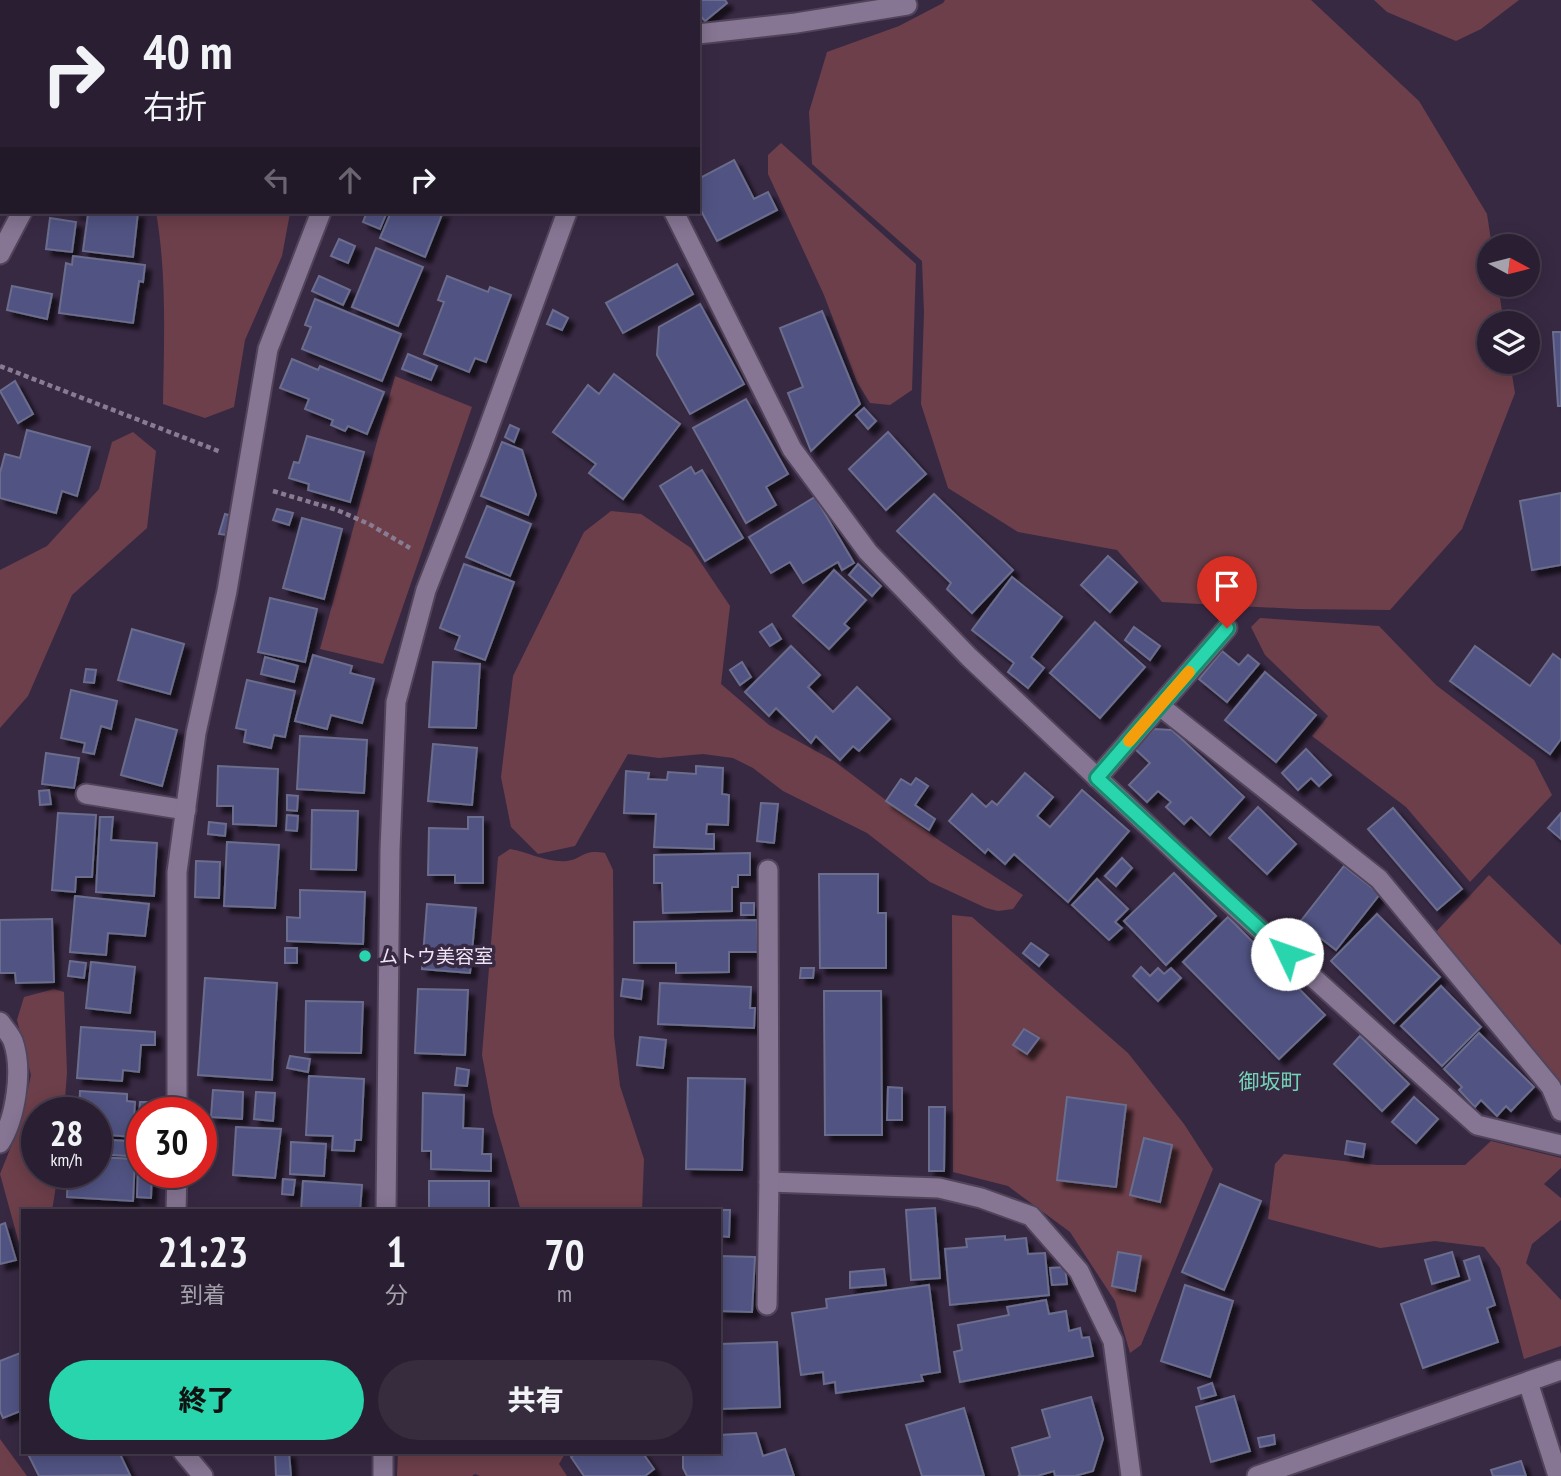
<!DOCTYPE html>
<html lang="ja">
<head>
<meta charset="utf-8">
<style>
	:root { --surface:#2a1f32; --page:#362c3e; --text:#f1f3f6; --muted:#a5a2ac; --line:#463d4d; --accent:#28d5ad }
	body { margin:0; font-family:"PT Sans Narrow","Noto Sans JP",sans-serif; background:var(--page); color:var(--text); height:100vh; display:flex; flex-direction:column; font-size:26px; white-space:nowrap }
	* { box-sizing:border-box; margin:0 }
	p { font-size:23px; color:var(--muted) }
	.icon { flex:none; width:38px; height:38px; fill:none; stroke:currentColor; stroke-width:2; stroke-linecap:round; stroke-linejoin:round }
	.map { position:relative; flex:1; overflow:hidden }
	.side { position:absolute; left:21px; top:1209px; width:700px; height:245px; display:flex; flex-direction:column; background:var(--surface); border-radius:0px; box-shadow:0 4px 18px #0003,0 0 0 2px var(--line) }
	.side>* { flex:none }
	.guide { position:absolute; left:0px; top:0px; width:700px; height:214px; box-shadow:0 4px 18px #0003,0 0 0 2px var(--line); background:#2a1f32; color:var(--text); overflow:hidden }
	.needle { width:46px; rotate:97deg }
	.controls { position:absolute; left:1477px; top:234px; display:grid; gap:14px }
	.controls a { display:grid; place-items:center; width:63px; height:63px; border-radius:50%; background:var(--surface); box-shadow:0 4px 18px #0003,0 0 0 2px var(--line); font-size:35px }
	.speed { position:absolute; left:21px; top:1097px; display:flex; gap:14px; font-size:35px; font-weight:700; text-align:center }
	.speed>* { display:grid; place-content:center; width:91px; height:91px; border-radius:50%; background:var(--surface); box-shadow:0 4px 18px #0003,0 0 0 2px var(--line); line-height:1 }
	.speed small { font-size:18px; font-weight:400 }
	.speed .limit { border:10px solid #d22; background:#fff; color:#111 }
	.pin { position:absolute; display:grid; place-items:center; width:60px; height:60px; color:#fff; margin:-72px -30px; border-radius:50% 50% 50% 0; rotate:-45deg; box-shadow:0 0 7px #0007 }
	.pin .icon { rotate:45deg }
	.me { position:absolute; width:77px; margin:-38px; rotate:312deg; stroke-linejoin:round; filter:drop-shadow(0 0 5px #0008) }
	.turn { display:flex; align-items:center; gap:24px; height:147px; padding:0 28px; font-size:32px }
	.turn .icon { width:91px; height:91px; stroke-width:2.5 }
	.turn b { display:block; font-size:49px; line-height:60px }
	.lanes { display:flex; align-items:center; height:66px; padding:0 28px; background:#0003; justify-content:center; gap:35px; direction:ltr }
	.lanes .off { opacity:.35 }
	.eta { display:flex; justify-content:space-evenly; align-items:center; height:119px; text-align:center }
	.eta b { font-size:42px; font-weight:800; line-height:49px }
	.primary-button { display:flex; gap:14px; margin-top:auto; padding:14px 28px }
	.primary-button a { flex:1; height:80px; border-radius:42px; background:var(--accent); color:#111; font-size:28px; font-weight:800; line-height:80px; text-align:center }
	.primary-button a+a { background:var(--page); color:var(--text) }
	.map>svg:first-child { display:block }
	.green { fill:#6d3f4a }
	.building { fill:#515283; stroke:#6b6d8c; stroke-width:2; filter:url(#shadow) }
	.lines { fill:none; stroke-linecap:round; stroke-linejoin:round }
	.service-casing { stroke:#51445a; stroke-width:23 }
	.minor-casing { stroke:#51445a; stroke-width:23 }
	.tertiary-casing { stroke:#51445a; stroke-width:23 }
	.path { stroke:#897c92; stroke-width:4.5; stroke-dasharray:5 3.5; stroke-linecap:butt }
	.service { stroke:#867593; stroke-width:19 }
	.minor { stroke:#867593; stroke-width:19 }
	.tertiary { stroke:#867593; stroke-width:19 }
	.route-casing { stroke:#1a8a70; stroke-width:18 }
	.route { stroke:#28d5ad; stroke-width:12 }
	.slow { stroke:#f59e0b; stroke-width:12 }
	.poi-dot { fill:#28d5ad; stroke:#382943; stroke-width:2.5 }
	.labels { text-anchor:middle; stroke-width:7; stroke-linejoin:round; paint-order:stroke }
	.poi-label { font-size:19px; fill:#efe5f6; stroke:#382943; text-anchor:start }
	.neighbourhood-label { font-size:21px; fill:#75d4b8; stroke:#382943 }
</style>
</head>
<body>
<div class="map">
<svg width="1561" height="1476" viewBox="0 0 1561 1476">
	<defs>
		<filter id="shadow"><feDropShadow dx="6" dy="6" stdDeviation="2" flood-color="#0009"/></filter>
	</defs>
	<rect width="100%" height="100%" fill="#382943"/>
	<!-- green -->
	<g class="green">
		<polygon points="945,0 1311,0 1419,101 1487,214 1492,247 1489,247 1489,285 1498,285 1504,324 1489,324 1489,362 1510,362 1515,393 1462,529 1390,610 1298,609 1162,602 1117,550 1018,532 948,488 921,404 924,312 922,261 812,164 809,112 827,52 899,26 943,3"/>
		<polygon points="1374,0 1519,0 1481,29 1456,41 1387,12"/>
		<polygon points="781,143 916,264 912,390 890,405 870,403 857,382 824,295 768,174 768,155"/>
		<path d="M156,212L290,213L282,256L245,340L234,407L205,418L163,404C164,340 167,275 156,212Z"/>
		<polygon points="395,376 472,407 383,664 320,649"/>
		<polygon points="133,432 156,451 147,528 72,595 28,696 0,728 0,570 47,546 99,489 112,442"/>
		<polygon points="611,511 641,514 691,548 730,606 721,684 769,725 834,761 940,841 1023,895 1013,909 998,911 986,908 930,882 867,833 783,791 753,768 733,758 703,754 659,758 628,754 575,846 538,854 511,827 501,777 513,676 584,532"/>
		<polygon points="1260,618 1379,626 1436,685 1534,760 1552,795 1470,882 1406,807 1312,736 1328,716 1265,655 1251,627"/>
		<path d="M510,849C528,852 547,863 567,861C584,859 581,849 605,853L613,870L614,1036L620,1086L644,1159L642,1211H521L493,1114L482,1055L498,857Z"/>
		<polygon points="1489,875 1561,945 1561,1084 1435,933"/>
		<polygon points="952,915 972,917 1128,1053 1184,1124 1213,1169 1141,1345 1130,1353 1115,1301 1070,1232 1008,1186 953,1172"/>
		<polygon points="54,989 64,992 67,1072 64,1113 37,1113 37,1172 58,1173 52,1211 23,1211 23,1258 0,1174 21,1122 31,1075 17,1020 24,997"/>
		<polygon points="1491,1141 1561,1158 1561,1168 1544,1184 1561,1198 1561,1220 1532,1244 1526,1263 1561,1300 1561,1346 1524,1359 1500,1268 1484,1247 1435,1241 1380,1248 1268,1219 1275,1164 1284,1154 1377,1165 1465,1165"/>
		<polygon points="0,1439 27,1476 0,1476"/>
		<polygon points="566,1452 559,1464 567,1476 480,1476 475,1474 472,1476 397,1476 398,1453"/>
	</g>
	<!-- building -->
	<g class="building">
		<polygon points="690,0 725,0 727,3 705,21 698,13 698,2 689,2"/>
		<polygon points="734,160 754,199 768,192 777,210 717,241 698,205 698,179"/>
		<polygon points="73,212 138,212 133,257 83,251 88,214"/>
		<polygon points="367,212 387,212 380,229 363,222"/>
		<polygon points="391,212 443,212 425,257 380,238"/>
		<polygon points="50,218 76,222 72,252 46,249"/>
		<polygon points="339,239 355,246 348,263 331,256"/>
		<polygon points="376,248 423,267 398,326 352,307"/>
		<polygon points="73,256 145,265 143,282 139,281 133,323 59,313 66,263 72,265"/>
		<polygon points="677,264 693,294 623,333 606,303"/>
		<polygon points="319,276 350,290 343,305 312,291"/>
		<polygon points="447,276 488,292 490,287 511,295 486,362 475,358 469,372 424,354 444,302 438,300"/>
		<polygon points="12,286 52,294 47,319 7,310"/>
		<polygon points="315,299 401,334 382,381 302,349 311,327 305,325"/>
		<polygon points="700,304 744,384 690,414 657,355 659,327"/>
		<polygon points="553,310 568,318 562,330 547,324"/>
		<polygon points="822,311 860,404 811,451 788,393 803,387 780,328"/>
		<polygon points="1553,332 1561,332 1561,406 1558,406"/>
		<polygon points="408,354 437,366 431,380 402,369"/>
		<polygon points="292,359 318,370 320,366 384,392 367,434 348,426 345,431 331,425 333,420 305,409 309,399 280,388"/>
		<polygon points="614,374 680,424 623,499 589,473 596,464 553,432 588,385 599,394"/>
		<polygon points="15,381 33,414 18,423 0,391"/>
		<polygon points="746,399 788,474 766,487 776,505 746,523 693,428"/>
		<polygon points="864,408 876,421 868,429 856,415"/>
		<polygon points="510,425 519,429 514,442 505,437"/>
		<polygon points="27,430 90,447 77,496 62,491 56,513 0,498 0,473 5,454 20,458"/>
		<polygon points="888,432 926,474 886,510 849,469"/>
		<polygon points="307,436 364,452 350,502 308,490 309,484 289,478 294,462 299,463"/>
		<polygon points="502,442 522,450 536,495 528,515 481,496"/>
		<polygon points="691,467 695,474 702,470 743,538 705,561 660,486"/>
		<polygon points="1561,493 1561,565 1532,570 1520,501"/>
		<polygon points="934,494 1013,570 972,613 947,589 951,583 897,531"/>
		<polygon points="815,497 854,563 842,570 838,562 803,583 790,562 771,573 749,537"/>
		<polygon points="487,506 531,524 510,576 466,557"/>
		<polygon points="277,509 293,513 289,525 273,520"/>
		<polygon points="225,514 232,516 227,535 219,534"/>
		<polygon points="302,518 342,529 324,599 283,588"/>
		<polygon points="1108,556 1137,582 1110,612 1081,585"/>
		<polygon points="464,564 514,582 485,660 455,649 460,636 440,628"/>
		<polygon points="858,564 881,586 872,596 849,575"/>
		<polygon points="834,570 866,600 844,624 849,628 829,649 793,616"/>
		<polygon points="1012,577 1062,617 1031,657 1044,668 1028,688 1008,672 1014,663 972,630"/>
		<polygon points="270,598 317,609 305,662 258,652"/>
		<polygon points="1095,622 1145,667 1100,718 1050,673"/>
		<polygon points="772,624 781,639 770,646 760,632"/>
		<polygon points="1134,627 1160,646 1150,660 1125,640"/>
		<polygon points="132,629 184,644 170,694 118,680"/>
		<polygon points="791,646 820,675 808,687 833,712 857,687 890,719 859,751 853,746 840,760 816,736 811,743 776,708 769,716 745,692"/>
		<polygon points="1475,646 1530,686 1553,654 1561,660 1561,739 1550,754 1450,681"/>
		<polygon points="1222,651 1239,665 1248,655 1259,664 1227,702 1199,679"/>
		<polygon points="313,655 352,666 350,673 374,679 362,723 331,715 327,729 295,721"/>
		<polygon points="265,657 298,666 294,682 261,674"/>
		<polygon points="433,662 480,664 476,728 429,727"/>
		<polygon points="742,662 751,677 740,685 730,670"/>
		<polygon points="86,669 96,670 94,683 84,682"/>
		<polygon points="1265,672 1316,715 1276,762 1225,720"/>
		<polygon points="247,680 295,691 285,737 274,735 271,748 244,742 246,730 236,728"/>
		<polygon points="71,690 117,701 111,729 101,726 94,754 83,752 85,743 61,738"/>
		<polygon points="136,719 177,730 162,786 121,775"/>
		<polygon points="1154,729 1172,730 1244,797 1210,835 1191,817 1184,824 1166,807 1171,802 1158,791 1147,802 1129,785 1150,763 1135,749"/>
		<polygon points="300,736 367,740 364,793 297,789"/>
		<polygon points="433,744 477,748 472,805 428,801"/>
		<polygon points="1306,749 1331,775 1319,786 1311,778 1298,790 1282,773"/>
		<polygon points="46,753 79,758 74,788 42,784"/>
		<polygon points="218,766 278,769 276,826 233,824 233,806 217,806"/>
		<polygon points="696,766 723,768 722,794 729,795 728,825 707,824 706,834 714,834 714,849 654,847 656,814 624,813 626,771 649,773 648,779 667,780 668,772 696,774"/>
		<polygon points="1025,773 1053,797 1037,816 1050,827 1082,790 1129,831 1068,902 1014,854 1005,864 988,849 985,853 949,821 972,794 986,807 992,801 997,805"/>
		<polygon points="916,778 928,786 915,805 935,819 929,830 886,801 901,779 911,785"/>
		<polygon points="49,790 51,804 40,805 39,791"/>
		<polygon points="287,795 298,796 297,811 287,810"/>
		<polygon points="761,803 778,804 774,843 757,841"/>
		<polygon points="1258,807 1296,844 1267,874 1229,838"/>
		<polygon points="1393,808 1462,889 1437,910 1368,829"/>
		<polygon points="312,810 358,811 356,870 311,869"/>
		<polygon points="58,813 96,815 92,877 76,877 75,892 52,890"/>
		<polygon points="1561,813 1561,839 1548,828"/>
		<polygon points="287,815 298,816 297,831 286,830"/>
		<polygon points="100,817 113,817 111,840 157,843 154,896 96,892"/>
		<polygon points="468,817 483,817 483,883 455,883 455,875 428,875 429,828 468,829"/>
		<polygon points="209,822 226,824 225,836 208,834"/>
		<polygon points="227,842 279,845 275,908 224,906"/>
		<polygon points="750,853 750,875 738,875 738,887 732,887 732,911 663,913 662,883 654,883 654,855"/>
		<polygon points="1122,858 1132,868 1116,886 1105,876"/>
		<polygon points="196,861 220,862 219,898 195,897"/>
		<polygon points="1344,866 1380,894 1336,950 1300,922"/>
		<polygon points="1174,873 1216,916 1166,965 1124,921"/>
		<polygon points="819,874 878,874 878,913 886,913 886,968 820,968"/>
		<polygon points="1097,879 1128,909 1115,922 1122,928 1109,940 1072,905"/>
		<polygon points="300,890 365,892 363,944 287,941 287,917 300,918"/>
		<polygon points="75,896 149,904 145,936 108,933 106,955 70,952"/>
		<rect x="741" y="903" width="13" height="12"/>
		<polygon points="427,904 476,908 470,973 422,969"/>
		<polygon points="1377,914 1440,977 1394,1023 1331,961"/>
		<polygon points="1228,917 1325,1015 1279,1059 1183,962"/>
		<polygon points="52,919 54,982 16,983 15,973 0,973 0,920"/>
		<polygon points="757,920 758,952 729,952 729,972 676,973 676,963 634,963 634,922"/>
		<polygon points="1031,943 1048,955 1039,966 1023,953"/>
		<rect x="285" y="948" width="12" height="15"/>
		<polygon points="70,961 86,963 84,978 68,976"/>
		<polygon points="91,962 135,967 130,1013 86,1008"/>
		<polygon points="1141,967 1150,976 1158,968 1164,974 1171,968 1181,978 1158,1001 1133,976"/>
		<polygon points="801,968 814,968 813,978 800,978"/>
		<polygon points="205,978 277,983 272,1080 198,1075"/>
		<polygon points="623,979 643,981 641,999 621,996"/>
		<polygon points="660,983 751,987 750,1008 755,1008 754,1028 658,1024"/>
		<polygon points="1441,986 1481,1027 1442,1066 1401,1026"/>
		<polygon points="418,989 468,990 465,1055 415,1053"/>
		<polygon points="824,991 881,991 882,1135 825,1135"/>
		<polygon points="306,1001 363,1002 361,1053 305,1052"/>
		<polygon points="81,1027 155,1032 155,1045 141,1045 139,1072 123,1070 122,1081 77,1078"/>
		<polygon points="1024,1029 1039,1038 1027,1054 1013,1045"/>
		<polygon points="1479,1033 1534,1087 1511,1111 1506,1106 1497,1116 1481,1100 1475,1107 1459,1090 1462,1087 1444,1069"/>
		<polygon points="1360,1036 1409,1084 1382,1111 1334,1064"/>
		<polygon points="640,1037 666,1040 663,1068 637,1065"/>
		<polygon points="290,1056 310,1059 308,1072 287,1068"/>
		<polygon points="457,1068 469,1070 467,1086 455,1085"/>
		<polygon points="309,1076 364,1079 361,1140 355,1140 354,1151 332,1150 333,1136 306,1135"/>
		<polygon points="688,1078 745,1079 742,1170 686,1169"/>
		<polygon points="888,1087 902,1088 902,1120 887,1120"/>
		<polygon points="213,1090 243,1092 242,1119 211,1117"/>
		<polygon points="80,1091 127,1094 127,1101 135,1102 133,1137 96,1134 96,1113 79,1113"/>
		<polygon points="256,1092 275,1093 273,1121 254,1119"/>
		<polygon points="423,1093 464,1095 463,1128 483,1129 482,1154 491,1154 491,1171 431,1169 431,1151 422,1151"/>
		<polygon points="1067,1097 1126,1105 1116,1187 1057,1180"/>
		<polygon points="1414,1097 1438,1119 1416,1143 1392,1122"/>
		<polygon points="140,1102 154,1102 154,1113 142,1113 142,1132 138,1132"/>
		<polygon points="929,1107 945,1107 944,1171 929,1171"/>
		<polygon points="236,1127 281,1129 275,1178 233,1175"/>
		<polygon points="1144,1138 1172,1145 1160,1202 1130,1195"/>
		<polygon points="96,1139 128,1141 128,1156 96,1154"/>
		<polygon points="1347,1141 1365,1144 1363,1157 1345,1154"/>
		<polygon points="291,1142 326,1144 324,1176 290,1174"/>
		<polygon points="96,1157 135,1159 133,1201 67,1197 68,1172 96,1172"/>
		<polygon points="138,1167 142,1167 142,1172 152,1172 151,1198 137,1197"/>
		<polygon points="283,1179 295,1180 293,1195 282,1194"/>
		<polygon points="303,1181 362,1185 360,1211 301,1211"/>
		<rect x="429" y="1181" width="60" height="30"/>
		<polygon points="1220,1184 1261,1201 1224,1290 1182,1272"/>
		<polygon points="935,1208 940,1278 911,1280 906,1210"/>
		<polygon points="672,1209 730,1210 729,1237 719,1236 719,1211 672,1211"/>
		<polygon points="5,1223 16,1260 0,1264 0,1225"/>
		<polygon points="1005,1236 1005,1240 1026,1238 1028,1254 1045,1253 1049,1295 950,1305 945,1249 967,1247 966,1239"/>
		<polygon points="1118,1252 1141,1256 1135,1291 1112,1286"/>
		<polygon points="1452,1252 1459,1276 1432,1284 1425,1260"/>
		<polygon points="719,1256 755,1257 752,1312 719,1311"/>
		<polygon points="1479,1256 1495,1305 1487,1308 1498,1342 1423,1368 1401,1304 1470,1280 1464,1261"/>
		<polygon points="1065,1267 1067,1284 1052,1285 1050,1268"/>
		<polygon points="884,1269 886,1285 850,1288 850,1272"/>
		<polygon points="929,1285 940,1372 921,1375 923,1381 836,1393 835,1382 824,1384 823,1372 801,1375 792,1313 827,1308 826,1299"/>
		<polygon points="1185,1285 1233,1301 1210,1377 1161,1361"/>
		<polygon points="1046,1300 1049,1314 1066,1311 1069,1331 1080,1328 1082,1338 1089,1337 1093,1356 960,1382 954,1352 962,1350 958,1325 1009,1315 1007,1307"/>
		<polygon points="777,1342 780,1407 719,1409 719,1344"/>
		<polygon points="23,1352 23,1410 3,1418 0,1411 0,1361"/>
		<polygon points="1212,1383 1216,1395 1201,1399 1198,1388"/>
		<polygon points="1234,1396 1250,1451 1211,1462 1196,1407"/>
		<polygon points="1091,1397 1103,1439 1093,1471 1075,1476 1055,1476 1054,1471 1037,1476 1018,1476 1020,1475 1012,1448 1050,1437 1042,1410"/>
		<polygon points="964,1408 984,1476 922,1476 906,1425"/>
		<polygon points="756,1433 763,1456 785,1449 794,1476 687,1476 683,1468 683,1452 719,1452 719,1435"/>
		<polygon points="1274,1435 1275,1444 1260,1447 1258,1438"/>
		<polygon points="27,1452 119,1452 130,1475 39,1476"/>
		<polygon points="275,1452 289,1452 291,1476 276,1476"/>
		<polygon points="577,1452 642,1452 654,1469 645,1476 584,1476 571,1457"/>
		<polygon points="1521,1461 1526,1476 1493,1476 1491,1470"/>
	</g>
	<g class="lines">
		<defs>
			<polyline id="service" points="183,1452 203,1476"/>
			<g id="minor">
				<polyline points="41,0 41,2"/>
				<polyline points="402,2 402,0"/>
				<polyline points="667,2 667,0"/>
				<polyline points="698,34 796,23 907,5"/>
				<polyline points="674,212 792,449 868,552 969,657 1227,900 1477,1125 1561,1145"/>
				<polyline points="0,254 22,212"/>
				<polyline points="1160,706 1379,879 1551,1087 1561,1111"/>
				<polyline points="1097,778 1227,628"/>
				<polyline points="86,794 186,810"/>
				<path d="M0,1022C4,1028 10,1034 13,1041C23,1069 16,1118 0,1143"/>
				<polyline points="177,1113 177,872 196,733 227,591 268,349 321,212"/>
				<polyline points="769,1182 939,1188 981,1198 1031,1216 1079,1271 1113,1341 1131,1476"/>
				<polyline points="176,1211 177,1172"/>
				<polyline points="386,1211 390,850 396,702 426,590 479,454 567,212"/>
				<polyline points="767,1305 769,1182 768,870"/>
				<polyline points="1528,1382 1558,1476"/>
				<polyline points="383,1476 383,1452"/>
			</g>
			<polyline id="tertiary" points="1257,1476 1561,1370"/>
		</defs>
		<!-- service casing -->
		<use href="#service" class="service-casing"/>
		<!-- minor casing -->
		<use href="#minor" class="minor-casing"/>
		<!-- tertiary casing -->
		<use href="#tertiary" class="tertiary-casing"/>
		<!-- path -->
		<g class="path">
			<polyline points="0,366 221,452"/>
			<polyline points="273,491 337,510 369,524 410,548"/>
		</g>
		<!-- service -->
		<use href="#service" class="service"/>
		<!-- minor -->
		<use href="#minor" class="minor"/>
		<!-- tertiary -->
		<use href="#tertiary" class="tertiary"/>
	</g>
	<g class="lines">
		<defs>
			<polyline id="route" points="1227,628 1097,778 1287,954"/>
		</defs>
		<!-- route casing -->
		<use href="#route" class="route-casing"/>
		<!-- route -->
		<use href="#route" class="route"/>
		<!-- slow -->
		<polyline class="slow" points="1129,741 1189,672"/>
	</g>
	<!-- markers -->
	<circle class="poi-dot" cx="365" cy="956" r="7"/>
	<g class="labels">
		<!-- poi labels -->
		<g class="poi-label">
			<text x="379" y="963">ムトウ美容室</text>
		</g>
		<!-- neighbourhood labels -->
		<g class="neighbourhood-label">
			<text x="1270" y="1089">御坂町</text>
		</g>
	</g>
</svg>
<div class="controls">
<a><svg class="needle" viewBox="-14 -14 28 28"><path d="M0-13l5 13h-10z" fill="#e53935"/><path d="M0 13l5-13h-10z" fill="#a5a2ac"/></svg></a>
<a><svg class="icon" aria-label="layers" viewBox="0 0 24 24"><path d="M12 4l9 5-9 5-9-5zM3 14l9 5 9-5"/></svg></a>
</div>
<div class="speed"><div>28<small>km/h</small></div><div class="limit">30</div></div>
<div class="pin" style="left:1227px;top:628px;background:#d93025"><svg class="icon" aria-label="arrive" viewBox="0 0 24 24"><path d="M6 21V4h12l-3 4 3 4H6"/></svg></div>
<svg class="me" style="left:1287px;top:954px" viewBox="-20 -20 40 40"><circle r="19" fill="#fff"/><path d="M0-13L10 11 0 6-10 11z" fill="#28d5ad"/></svg>
<div class="guide">
<div class="turn"><svg class="icon" aria-label="right" viewBox="0 0 24 24"><path d="M7 20v-9h11M14 6l5 5-5 5"/></svg><div><b>40 m</b>右折</div></div>
<div class="lanes"><svg class="icon off" aria-label="left" viewBox="0 0 24 24"><path d="M17 20v-9H6M10 6l-5 5 5 5"/></svg><svg class="icon off" aria-label="ahead" viewBox="0 0 24 24"><path d="M12 20V5M6 11l6-6 6 6"/></svg><svg class="icon" aria-label="right" viewBox="0 0 24 24"><path d="M7 20v-9h11M14 6l5 5-5 5"/></svg></div>
</div>
<section class="side">
<div class="eta">
<div><b>21:23</b><p>到着</p></div>
<div><b>1</b><p>分</p></div>
<div><b>70</b><p>m</p></div>
</div>
<div class="primary-button"><a>終了</a><a>共有</a></div>
</section>
</div>
</body>
</html>
